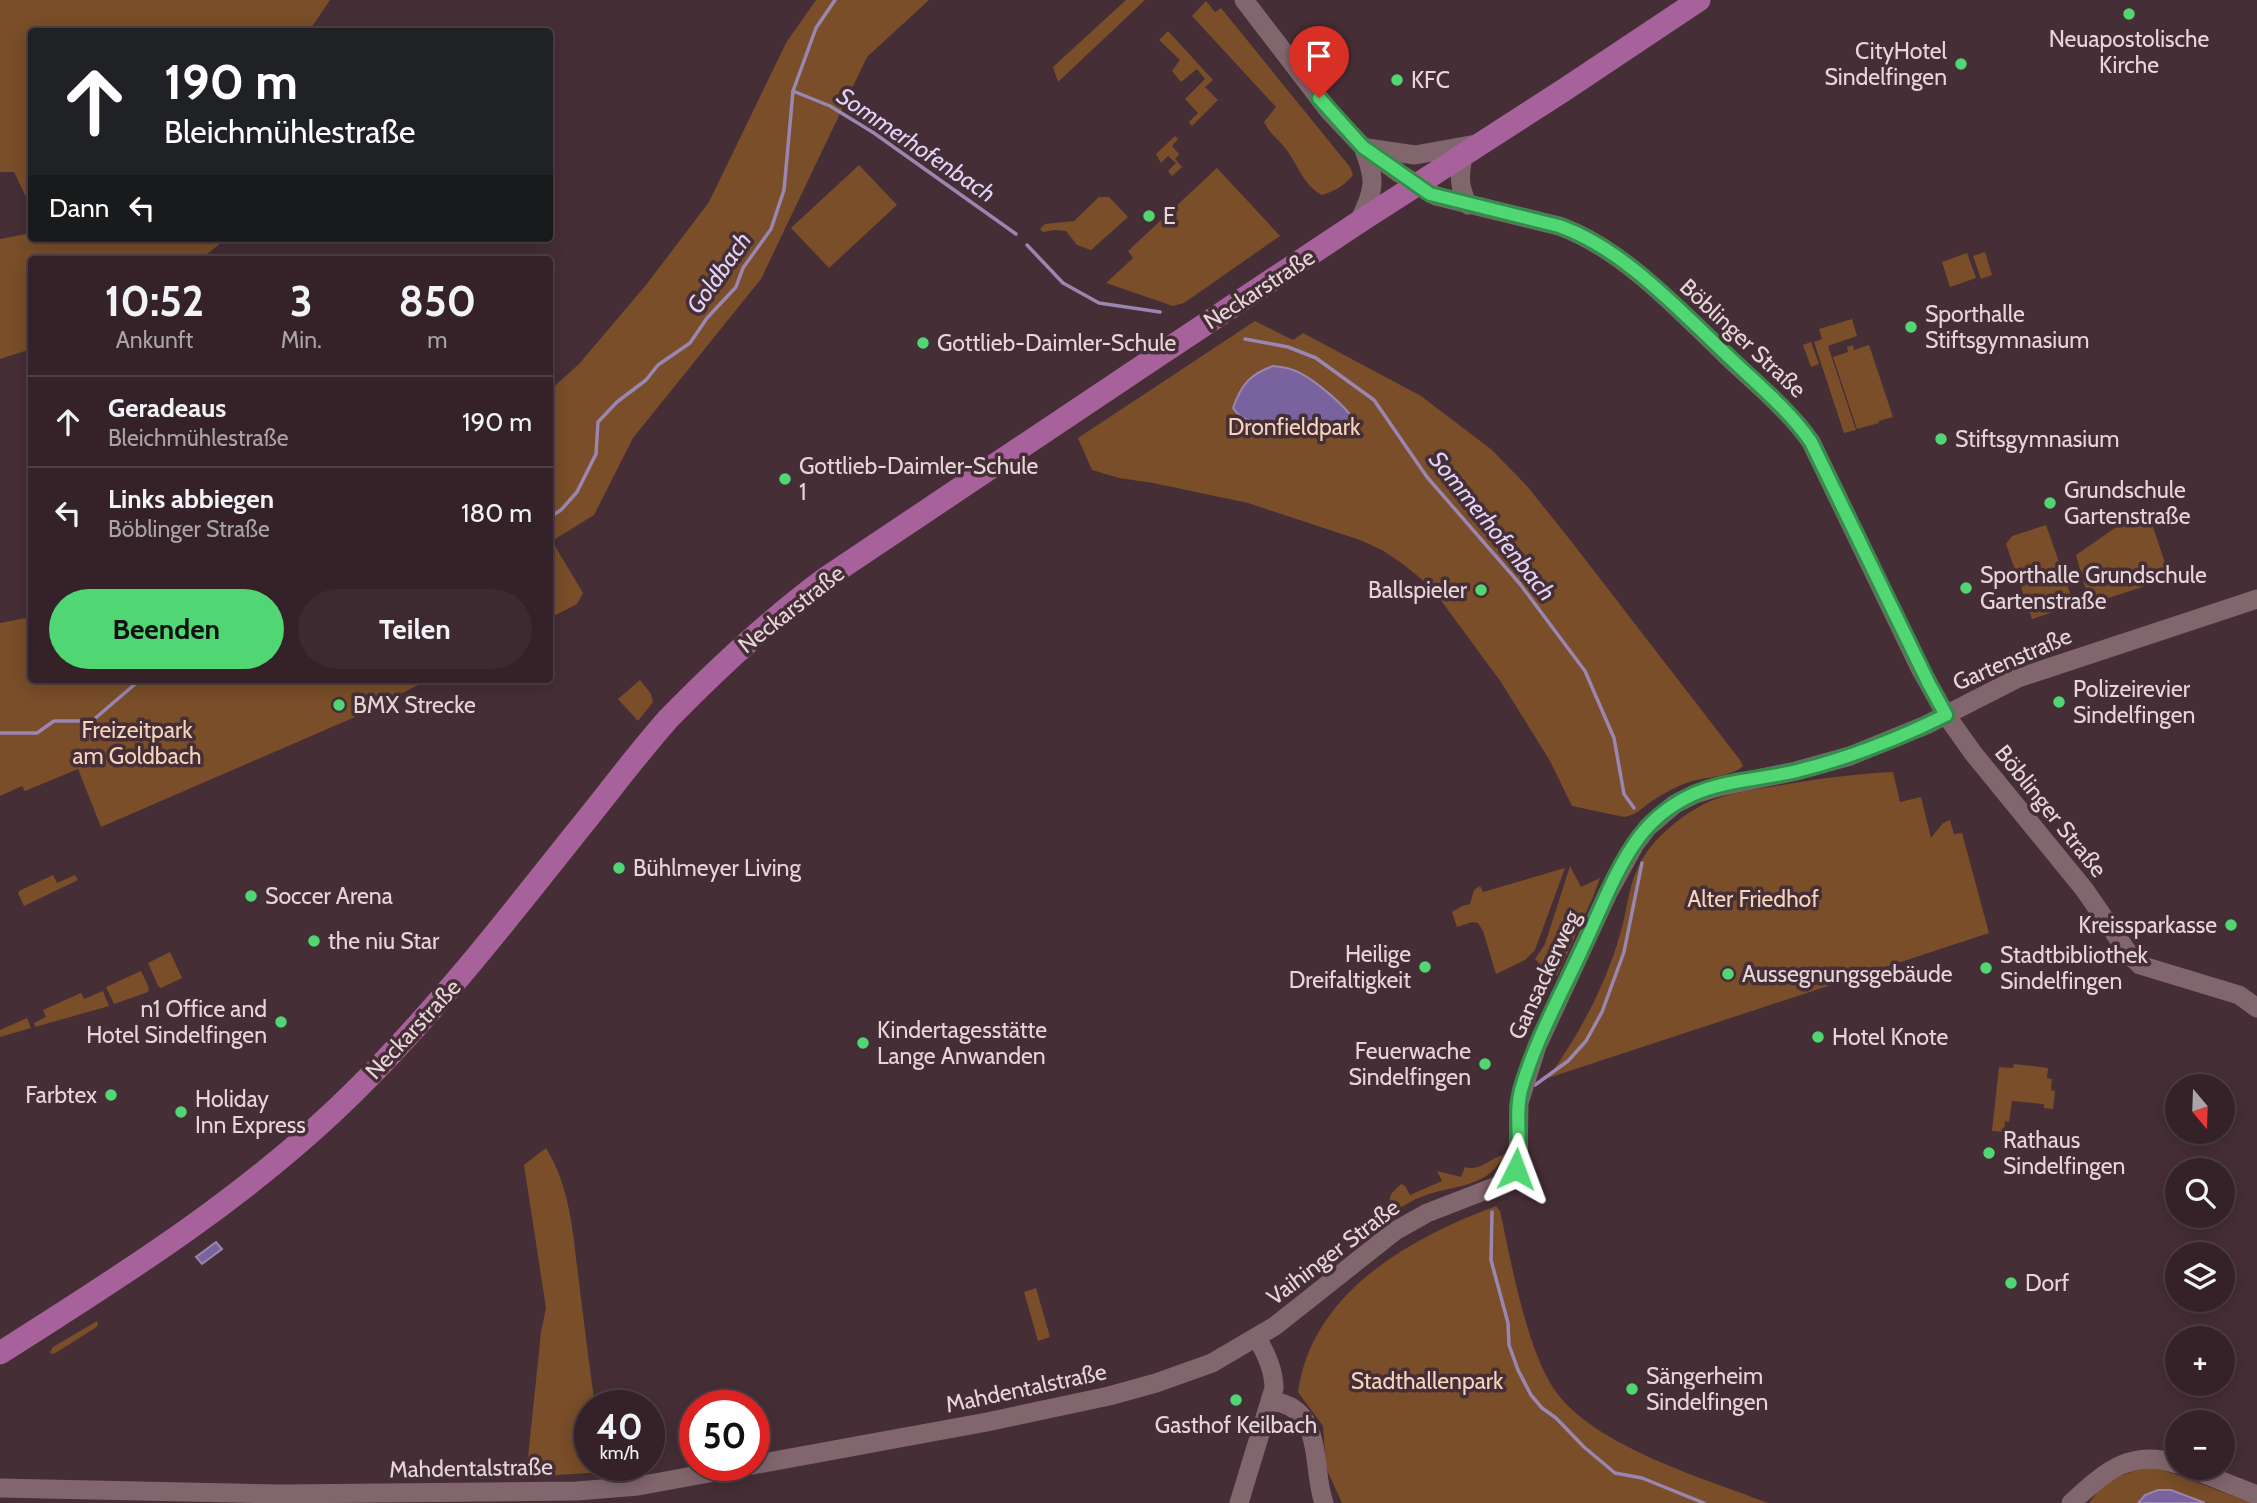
<!DOCTYPE html>
<html lang="de">
<head>
<meta charset="utf-8">
<style>
	:root { --surface:#342228; --page:#3c2a30; --text:#f1f3f6; --muted:#a9a4a8; --line:#4e3f45; --accent:#51d674 }
	body { margin:0; font-family:Cabin,sans-serif; background:var(--page); color:var(--text); height:100vh; display:flex; flex-direction:column; font-size:26px; white-space:nowrap }
	* { box-sizing:border-box; margin:0 }
	p { font-size:23px; color:var(--muted) }
	.icon { flex:none; width:38px; height:38px; fill:none; stroke:currentColor; stroke-width:2; stroke-linecap:round; stroke-linejoin:round }
	.map { position:relative; flex:1; overflow:hidden }
	.sheet { position:absolute; left:28px; top:256px; width:525px; height:427px; display:flex; flex-direction:column; background:var(--surface); border-radius:7px; box-shadow:0 4px 18px #0003,0 0 0 2px var(--line) }
	.sheet>* { flex:none }
	.top-card { position:absolute; left:28px; top:28px; width:525px; height:214px; border-radius:7px; box-shadow:0 4px 18px #0003,0 0 0 2px var(--line); background:#202124; color:#fff; overflow:hidden }
	.needle { width:46px; rotate:161deg }
	.fabs { position:absolute; left:2165px; top:1074px; display:grid; gap:14px }
	.fabs a { display:grid; place-items:center; width:70px; height:70px; border-radius:50%; background:var(--surface); box-shadow:0 4px 18px #0003,0 0 0 2px var(--line); font-size:35px }
	.speed { position:absolute; left:574px; top:1390px; display:flex; gap:14px; font-size:35px; font-weight:700; text-align:center }
	.speed>* { display:grid; place-content:center; width:91px; height:91px; border-radius:50%; background:var(--surface); box-shadow:0 4px 18px #0003,0 0 0 2px var(--line); line-height:1 }
	.speed small { font-size:18px; font-weight:400 }
	.speed .limit { border:10px solid #d22; background:#fff; color:#111 }
	.pin { position:absolute; display:grid; place-items:center; width:60px; height:60px; color:#fff; margin:-72px -30px; border-radius:50% 50% 50% 0; rotate:-45deg; box-shadow:0 0 7px #0007 }
	.pin .icon { rotate:45deg }
	.me { position:absolute; width:77px; margin:-38px; rotate:3deg; stroke-linejoin:round; filter:drop-shadow(0 0 5px #0008) }
	.turn { display:flex; align-items:center; gap:24px; height:147px; padding:0 21px; font-size:32px }
	.turn .icon { width:91px; height:91px; stroke-width:2.5 }
	.turn b { display:block; font-size:49px; line-height:60px }
	.then { display:flex; align-items:center; height:66px; padding:0 21px; background:#0003; gap:14px; font-size:26px }
	.eta { display:flex; justify-content:space-evenly; align-items:center; height:119px; text-align:center }
	.eta b { font-size:42px; font-weight:700; line-height:49px }
	.action { display:flex; gap:14px; margin-top:auto; padding:14px 21px }
	.action a { flex:1; height:80px; border-radius:42px; background:var(--accent); color:#111; font-size:28px; font-weight:700; line-height:80px; text-align:center }
	.action a+a { background:var(--page); color:var(--text) }
	ul { padding:0; list-style:none }
	li { display:flex; align-items:center; gap:21px; height:91px; padding:0 21px; border-top:2px solid var(--line) }
	li div { flex:1 }
	li b { display:block; font-size:26px }
	li em { font-style:normal }
	.map>svg:first-child { display:block }
	.green { fill:#794e29 }
	.water { fill:#79639f; stroke:#9a86b1; stroke-width:2 }
	.lines { fill:none; stroke-linecap:round; stroke-linejoin:round }
	.stream { stroke:#9a86b1; stroke-width:3.5 }
	.secondary { stroke:#82666e; stroke-width:19 }
	.primary { stroke:#a7629c; stroke-width:23 }
	.route-casing { stroke:#358b4b; stroke-width:18 }
	.route { stroke:#51d674; stroke-width:12 }
	.poi-dot { fill:#51d674; stroke:#462e36; stroke-width:2.5 }
	.labels { text-anchor:middle; stroke-width:7; stroke-linejoin:round; paint-order:stroke }
	.poi-label { font-size:23px; fill:#e6d6da; stroke:#462e36; text-anchor:start }
	.street-label { font-size:23px; fill:#e6d6da; stroke:#462e36 }
	.park-label { font-size:23px; fill:#f4d4bb; stroke:#462e36 }
	.water-label { font-size:24px; font-style:italic; fill:#dfd4f7; stroke:#462e36 }
</style>
</head>
<body>
<div class="map">
<svg width="2257" height="1503" viewBox="0 0 2257 1503">
	<rect width="100%" height="100%" fill="#462e36"/>
	<!-- green -->
	<g class="green">
		<polygon points="0,0 330,0 309,31 32,32 31,207 14,172 0,172"/>
		<polygon points="816,0 929,0 867,57 761,279 633,438 594,515 552,541 583,593 577,604 550,618 550,390 579,364 646,285 709,202 786,43"/>
		<polygon points="1126,0 1145,0 1058,82 1053,67"/>
		<path d="M1206,1L1215,12L1221,8L1350,167L1353,175C1344,186 1335,191 1322,195C1304,186 1298,165 1286,149C1279,140 1269,133 1264,122L1276,107L1192,16Z"/>
		<polygon points="1168,31 1213,80 1205,87 1218,100 1192,126 1189,122 1198,113 1185,99 1205,79 1197,69 1181,82 1172,71 1180,60 1159,40"/>
		<polygon points="1175,136 1178,139 1172,146 1179,154 1175,159 1182,167 1172,176 1168,171 1176,163 1168,156 1161,163 1156,154"/>
		<polygon points="859,165 897,205 829,268 791,228"/>
		<polygon points="1217,168 1280,236 1184,303 1173,306 1106,283 1133,258 1128,251"/>
		<polygon points="1099,197 1109,197 1128,217 1091,250 1077,245 1066,231 1055,230 1043,232 1040,229 1045,224 1074,221"/>
		<polygon points="31,233 32,238 227,238 201,259 32,259 31,349 0,359 0,239"/>
		<polygon points="1985,252 1992,275 1981,279 1973,256"/>
		<polygon points="1967,253 1976,278 1950,287 1942,262"/>
		<polygon points="1852,319 1857,336 1828,346 1856,430 1844,433 1814,342 1822,339 1819,329"/>
		<path d="M1255,321L1293,340L1303,333L1421,396L1492,450L1527,486L1571,541L1740,760L1743,766C1732,777 1702,777 1686,783C1674,788 1662,794 1652,801C1642,808 1636,815 1624,817L1572,806L1550,761L1501,682L1431,587L1403,564L1382,550L1360,540L1248,503L1153,483L1119,478L1092,470L1078,438Z"/>
		<polygon points="1811,342 1819,364 1811,367 1803,345"/>
		<polygon points="1853,345 1854,350 1869,345 1893,417 1879,421 1879,423 1857,429 1833,357 1848,352 1847,347"/>
		<polygon points="2150,518 2170,578 2090,604 2076,555 2115,528"/>
		<polygon points="2046,525 2072,599 2068,607 2032,619 2006,544 2012,536"/>
		<polygon points="31,617 32,679 430,679 355,717 101,827 78,769 25,791 22,786 0,796 0,623"/>
		<polygon points="640,680 651,694 653,702 638,721 618,699"/>
		<path d="M1893,772L1900,802L1921,797L1931,838L1943,823L1950,820L1954,834L1962,833L1989,933L1548,1078C1580,1033 1606,985 1621,931C1627,911 1628,889 1637,870C1648,842 1679,817 1704,804C1726,793 1753,790 1776,786C1815,779 1853,774 1893,772Z"/>
		<polygon points="1570,866 1581,887 1600,878 1593,897 1557,976 1553,976 1535,959 1545,944"/>
		<polygon points="1565,868 1535,950 1525,960 1496,974 1483,931 1478,923 1472,922 1457,927 1452,912 1462,906 1470,904 1474,890 1480,886 1483,892"/>
		<polygon points="53,875 57,883 75,875 78,880 24,906 18,893 19,891"/>
		<polygon points="170,952 182,978 161,988 158,986 148,963"/>
		<polygon points="141,971 149,988 148,992 114,1004 106,987"/>
		<polygon points="103,991 109,1006 35,1027 34,1023 46,1017 43,1010 81,993 84,999"/>
		<polygon points="27,1018 31,1028 0,1037 0,1030"/>
		<polygon points="2014,1064 2048,1068 2047,1078 2052,1079 2051,1090 2055,1091 2053,1109 2044,1108 2044,1104 2012,1101 2009,1122 2005,1121 2004,1132 1992,1131 1999,1067 2013,1068"/>
		<path d="M546,1148C571,1189 573,1235 579,1282C584,1323 589,1364 595,1405H590V1465H602L603,1472L526,1477L541,1332L546,1308L524,1165Z"/>
		<path d="M1504,1155C1490,1186 1458,1185 1429,1194C1416,1198 1405,1205 1394,1211L1388,1206L1391,1194L1401,1184L1405,1186L1410,1195L1442,1181L1437,1171L1461,1177L1465,1167C1481,1172 1489,1158 1504,1155Z"/>
		<path d="M1496,1206L1500,1211C1511,1261 1526,1347 1554,1389C1592,1446 1706,1479 1768,1503H1342L1326,1468L1323,1426L1298,1392C1312,1292 1410,1238 1496,1206Z"/>
		<polygon points="1036,1288 1050,1337 1038,1341 1024,1292"/>
		<polygon points="97,1321 98,1325 95,1328 57,1352 52,1354 50,1352 53,1347"/>
		<path d="M2150,1465L2252,1503C2238,1503 2223,1503 2208,1503C2180,1501 2164,1475 2138,1503H2089L2105,1482Z"/>
	</g>
	<!-- water -->
	<g class="water">
		<path d="M1273,366C1279,367 1285,367 1290,369C1309,374 1348,407 1357,425C1347,443 1321,427 1306,426C1283,424 1247,430 1233,408C1241,385 1250,374 1273,366Z"/>
		<polygon points="216,1242 222,1249 202,1264 196,1257"/>
		<polygon points="2158,1490 2171,1490 2205,1503 2138,1503 2145,1495"/>
	</g>
	<g class="lines">
		<!-- stream -->
		<g class="stream">
			<polyline points="793,91 830,106 874,133 1016,234"/>
			<polyline points="1027,245 1063,283 1099,303 1160,312"/>
			<polyline points="1245,339 1288,347 1316,358 1374,400 1427,477 1520,584 1585,671 1614,738 1624,794 1634,808"/>
			<polyline points="550,517 561,510 577,492 596,454 598,422 617,402 646,380 658,365 690,343 707,318 736,287 743,268 771,229 784,190 793,91 816,28 835,0"/>
			<polyline points="0,733 37,733 54,721 92,721 141,679"/>
			<polyline points="1535,1085 1568,1061 1586,1041 1602,1012 1624,952 1642,863"/>
			<polyline points="1492,1212 1491,1260 1508,1323 1509,1345 1518,1370 1531,1395 1542,1408 1556,1418 1584,1447 1615,1473 1642,1478 1704,1503"/>
		</g>
		<!-- secondary -->
		<g class="secondary">
			<path d="M1244,0L1329,111L1363,147L1399,173L1436,196L1559,226C1624,249 1683,314 1732,361C1760,387 1789,411 1811,442L1921,670L1946,715L1973,753L2084,889L2129,954L2140,965L2239,995L2257,1008"/>
			<polyline points="1367,148 1415,155 1476,144"/>
			<path d="M1463,157C1459,176 1459,187 1468,205"/>
			<path d="M1359,222C1374,188 1377,183 1363,147"/>
			<path d="M1271,1399C1277,1402 1285,1404 1291,1407C1322,1425 1313,1474 1324,1503"/>
			<polyline points="2189,1468 2257,1495"/>
			<polyline points="0,1488 282,1494 577,1491 638,1486 987,1422 1109,1396 1156,1383 1212,1363 1275,1326 1395,1231 1427,1213 1502,1184 1511,1179 1518,1163 1519,1103 1537,1046 1608,893 1635,844 1648,827 1675,804 1695,794 1718,787 1796,771 1850,756 1926,725 2018,678 2257,599"/>
			<path d="M1239,1503L1274,1388C1274,1370 1266,1353 1257,1338"/>
			<path d="M2071,1503C2104,1473 2130,1448 2177,1464"/>
		</g>
		<!-- primary -->
		<path class="primary" d="M0,1353C125,1274 255,1192 360,1086C440,1006 509,917 579,829C609,792 637,754 669,718C718,668 769,620 826,578L1156,357L1359,222L1564,90L1699,0"/>
	</g>
	<g class="lines">
		<defs>
			<path id="route" d="M1319,98L1363,147L1430,194L1559,226C1623,248 1680,311 1729,357C1757,384 1789,410 1811,442L1929,684L1946,715C1898,739 1849,758 1797,771C1764,779 1726,780 1694,794C1674,803 1654,818 1640,836C1615,869 1600,912 1582,949C1561,995 1535,1041 1521,1090C1514,1116 1523,1144 1516,1169"/>
		</defs>
		<!-- route casing -->
		<use href="#route" class="route-casing"/>
		<!-- route -->
		<use href="#route" class="route"/>
	</g>
	<!-- markers -->
	<g class="poi-dot">
		<circle cx="2129" cy="14" r="7"/>
		<circle cx="1961" cy="64" r="7"/>
		<circle cx="1397" cy="80" r="7"/>
		<circle cx="1149" cy="216" r="7"/>
		<circle cx="1911" cy="327" r="7"/>
		<circle cx="923" cy="343" r="7"/>
		<circle cx="1941" cy="439" r="7"/>
		<circle cx="785" cy="479" r="7"/>
		<circle cx="2050" cy="503" r="7"/>
		<circle cx="1966" cy="588" r="7"/>
		<circle cx="1481" cy="590" r="7"/>
		<circle cx="2059" cy="702" r="7"/>
		<circle cx="339" cy="705" r="7"/>
		<circle cx="619" cy="868" r="7"/>
		<circle cx="251" cy="896" r="7"/>
		<circle cx="2231" cy="925" r="7"/>
		<circle cx="314" cy="941" r="7"/>
		<circle cx="1425" cy="967" r="7"/>
		<circle cx="1986" cy="968" r="7"/>
		<circle cx="1728" cy="974" r="7"/>
		<circle cx="281" cy="1022" r="7"/>
		<circle cx="1818" cy="1037" r="7"/>
		<circle cx="863" cy="1043" r="7"/>
		<circle cx="1485" cy="1064" r="7"/>
		<circle cx="111" cy="1095" r="7"/>
		<circle cx="181" cy="1112" r="7"/>
		<circle cx="1989" cy="1153" r="7"/>
		<circle cx="2011" cy="1283" r="7"/>
		<circle cx="1632" cy="1389" r="7"/>
		<circle cx="1236" cy="1400" r="7"/>
	</g>
	<g class="labels">
		<!-- poi labels -->
		<g class="poi-label">
			<text x="2129" y="47" text-anchor="middle">Neuapostolische<tspan x="2129" dy="26">Kirche</tspan></text>
			<text x="1947" y="59" text-anchor="end">CityHotel<tspan x="1947" dy="26">Sindelfingen</tspan></text>
			<text x="1411" y="88">KFC</text>
			<text x="1163" y="224">E</text>
			<text x="1925" y="322">Sporthalle<tspan x="1925" dy="26">Stiftsgymnasium</tspan></text>
			<text x="937" y="351">Gottlieb-Daimler-Schule</text>
			<text x="1955" y="447">Stiftsgymnasium</text>
			<text x="799" y="474">Gottlieb-Daimler-Schule<tspan x="799" dy="26">1</tspan></text>
			<text x="2064" y="498">Grundschule<tspan x="2064" dy="26">Gartenstraße</tspan></text>
			<text x="1980" y="583">Sporthalle Grundschule<tspan x="1980" dy="26">Gartenstraße</tspan></text>
			<text x="1467" y="598" text-anchor="end">Ballspieler</text>
			<text x="2073" y="697">Polizeirevier<tspan x="2073" dy="26">Sindelfingen</tspan></text>
			<text x="353" y="713">BMX Strecke</text>
			<text x="633" y="876">Bühlmeyer Living</text>
			<text x="265" y="904">Soccer Arena</text>
			<text x="2217" y="933" text-anchor="end">Kreissparkasse</text>
			<text x="328" y="949">the niu Star</text>
			<text x="1411" y="962" text-anchor="end">Heilige<tspan x="1411" dy="26">Dreifaltigkeit</tspan></text>
			<text x="2000" y="963">Stadtbibliothek<tspan x="2000" dy="26">Sindelfingen</tspan></text>
			<text x="1742" y="982">Aussegnungsgebäude</text>
			<text x="267" y="1017" text-anchor="end">n1 Office and<tspan x="267" dy="26">Hotel Sindelfingen</tspan></text>
			<text x="877" y="1038">Kindertagesstätte<tspan x="877" dy="26">Lange Anwanden</tspan></text>
			<text x="1832" y="1045">Hotel Knote</text>
			<text x="1471" y="1059" text-anchor="end">Feuerwache<tspan x="1471" dy="26">Sindelfingen</tspan></text>
			<text x="97" y="1103" text-anchor="end">Farbtex</text>
			<text x="195" y="1107">Holiday<tspan x="195" dy="26">Inn Express</tspan></text>
			<text x="2003" y="1148">Rathaus<tspan x="2003" dy="26">Sindelfingen</tspan></text>
			<text x="2025" y="1291">Dorf</text>
			<text x="1646" y="1384">Sängerheim<tspan x="1646" dy="26">Sindelfingen</tspan></text>
			<text x="1236" y="1433" text-anchor="middle">Gasthof Keilbach</text>
		</g>
		<!-- street labels -->
		<g class="street-label">
			<text transform="translate(1259 289) rotate(-33)" y="8">Neckarstraße</text>
			<text transform="translate(1743 338) rotate(43)" y="8">Böblinger Straße</text>
			<text transform="translate(791 609) rotate(-38)" y="8">Neckarstraße</text>
			<text transform="translate(2012 659) rotate(-23)" y="8">Gartenstraße</text>
			<text transform="translate(2051 811) rotate(51)" y="8">Böblinger Straße</text>
			<text transform="translate(1544 975) rotate(-65)" y="8">Gansackerweg</text>
			<text transform="translate(413 1029) rotate(-47)" y="8">Neckarstraße</text>
			<text transform="translate(1333 1252) rotate(-37)" y="8">Vaihinger Straße</text>
			<text transform="translate(1026 1388) rotate(-12)" y="8">Mahdentalstraße</text>
			<text transform="translate(471 1468) rotate(-1)" y="8">Mahdentalstraße</text>
		</g>
		<!-- park labels -->
		<g class="park-label">
			<text x="1294" y="435">Dronfieldpark</text>
			<text x="137" y="738">Freizeitpark<tspan x="137" dy="26">am Goldbach</tspan></text>
			<text x="1753" y="907">Alter Friedhof</text>
			<text x="1427" y="1389">Stadthallenpark</text>
		</g>
		<!-- water labels -->
		<g class="water-label">
			<text transform="translate(916 145) rotate(34)" y="8">Sommerhofenbach</text>
			<text transform="translate(719 273) rotate(-55)" y="8">Goldbach</text>
			<text transform="translate(1492 526) rotate(51)" y="8">Sommerhofenbach</text>
		</g>
	</g>
</svg>
<div class="fabs">
<a><svg class="needle" viewBox="-14 -14 28 28"><path d="M0-13l5 13h-10z" fill="#e53935"/><path d="M0 13l5-13h-10z" fill="#a9a4a8"/></svg></a>
<a><svg class="icon" aria-label="search" viewBox="0 0 24 24"><circle cx="10" cy="10" r="6"/><path d="M15 15l6 6"/></svg></a>
<a><svg class="icon" aria-label="layers" viewBox="0 0 24 24"><path d="M12 4l9 5-9 5-9-5zM3 14l9 5 9-5"/></svg></a>
<a>+</a>
<a>−</a>
</div>
<div class="speed"><div>40<small>km/h</small></div><div class="limit">50</div></div>
<div class="pin" style="left:1319px;top:98px;background:#d93025"><svg class="icon" aria-label="arrive" viewBox="0 0 24 24"><path d="M6 21V4h12l-3 4 3 4H6"/></svg></div>
<svg class="me" style="left:1516px;top:1169px" viewBox="-20 -20 40 40"><path d="M0-17L14 15 0 8-14 15z" fill="#51d674" stroke="#fff" stroke-width="4"/></svg>
<div class="top-card">
<div class="turn"><svg class="icon" aria-label="ahead" viewBox="0 0 24 24"><path d="M12 20V5M6 11l6-6 6 6"/></svg><div><b>190 m</b>Bleichmühlestraße</div></div>
<div class="then">Dann<svg class="icon" aria-label="left" viewBox="0 0 24 24"><path d="M17 20v-9H6M10 6l-5 5 5 5"/></svg></div>
</div>
<section class="sheet">
<div class="eta">
<div><b>10:52</b><p>Ankunft</p></div>
<div><b>3</b><p>Min.</p></div>
<div><b>850</b><p>m</p></div>
</div>
<ul>
<li><svg class="icon" aria-label="ahead" viewBox="0 0 24 24"><path d="M12 20V5M6 11l6-6 6 6"/></svg><div><b>Geradeaus</b><p>Bleichmühlestraße</p></div><em>190 m</em></li>
<li><svg class="icon" aria-label="left" viewBox="0 0 24 24"><path d="M17 20v-9H6M10 6l-5 5 5 5"/></svg><div><b>Links abbiegen</b><p>Böblinger Straße</p></div><em>180 m</em></li>
</ul>
<div class="action"><a>Beenden</a><a>Teilen</a></div>
</section>
</div>
</body>
</html>
